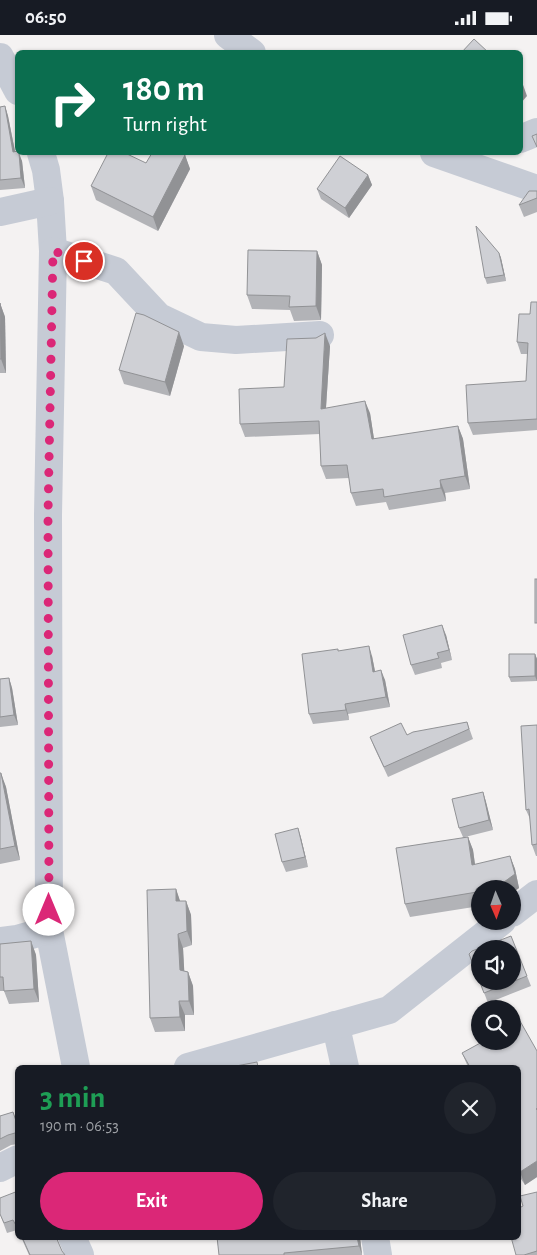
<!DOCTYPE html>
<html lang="en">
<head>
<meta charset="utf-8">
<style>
	:root { --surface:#171b24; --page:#20242c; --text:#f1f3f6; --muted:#9ea1a6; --accent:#db2777 }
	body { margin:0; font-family:"Alegreya Sans",sans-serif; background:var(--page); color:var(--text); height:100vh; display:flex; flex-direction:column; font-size:19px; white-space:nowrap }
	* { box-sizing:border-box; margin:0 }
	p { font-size:16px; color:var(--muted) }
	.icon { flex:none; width:28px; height:28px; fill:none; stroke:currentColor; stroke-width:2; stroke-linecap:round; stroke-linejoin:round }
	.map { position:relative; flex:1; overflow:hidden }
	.details { position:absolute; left:15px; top:1030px; width:506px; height:175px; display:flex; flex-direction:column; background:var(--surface); border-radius:8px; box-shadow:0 1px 4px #0004 }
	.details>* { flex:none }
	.banner { position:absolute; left:15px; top:15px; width:508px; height:105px; border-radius:8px; box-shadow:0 1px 4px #0004; background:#0b6e4f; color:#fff; overflow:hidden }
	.needle { width:32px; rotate:178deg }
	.controls { position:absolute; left:471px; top:845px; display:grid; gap:10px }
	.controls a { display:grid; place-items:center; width:50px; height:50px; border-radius:50%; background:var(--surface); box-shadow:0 1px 4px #0004; font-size:25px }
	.pin { position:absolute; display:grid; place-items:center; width:42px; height:42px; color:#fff; margin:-21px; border:2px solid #fff; border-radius:50%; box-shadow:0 1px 5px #0007 }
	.me { position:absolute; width:55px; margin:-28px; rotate:0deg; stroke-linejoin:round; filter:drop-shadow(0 0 4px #0008) }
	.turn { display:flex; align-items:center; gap:18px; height:105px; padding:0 25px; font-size:22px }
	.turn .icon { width:65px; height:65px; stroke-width:2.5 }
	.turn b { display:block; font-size:35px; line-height:42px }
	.round { display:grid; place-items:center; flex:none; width:52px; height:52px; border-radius:26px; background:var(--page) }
	.overview { display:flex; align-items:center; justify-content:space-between; height:85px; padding:0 25px }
	h1 { font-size:30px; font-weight:600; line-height:38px; color:#1e9e55 }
	.action { display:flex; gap:10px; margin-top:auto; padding:10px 25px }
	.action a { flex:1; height:58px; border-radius:30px; background:var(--accent); color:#fff; font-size:20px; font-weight:600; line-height:58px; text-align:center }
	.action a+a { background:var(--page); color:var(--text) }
	.status { display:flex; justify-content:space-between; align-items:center; height:35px; padding:0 25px; background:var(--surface); direction:ltr }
	.status svg { height:14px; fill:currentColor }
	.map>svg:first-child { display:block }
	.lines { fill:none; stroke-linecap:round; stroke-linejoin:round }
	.minor { stroke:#c6cbd5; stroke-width:28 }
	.wall { fill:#b2b3b7 }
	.shaded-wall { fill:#919295 }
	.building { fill:#cfd0d5; stroke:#919295; fill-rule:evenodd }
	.route { stroke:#db2777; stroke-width:9; stroke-dasharray:0 16.2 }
</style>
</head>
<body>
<div class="status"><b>06:50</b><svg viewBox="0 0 49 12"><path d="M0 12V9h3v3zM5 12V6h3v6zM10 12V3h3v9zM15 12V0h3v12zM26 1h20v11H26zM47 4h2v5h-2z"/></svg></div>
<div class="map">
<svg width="537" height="1220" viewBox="0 0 537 1220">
	<rect width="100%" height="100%" fill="#f4f2f2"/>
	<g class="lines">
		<!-- minor -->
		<g class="minor">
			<polyline points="228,0 252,18"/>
			<polyline points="0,22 18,56"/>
			<polyline points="520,104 537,97"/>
			<polyline points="41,118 46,135 50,166 53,216 48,480 49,895 76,1032"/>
			<polyline points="434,118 537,154"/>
			<polyline points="0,177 50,166"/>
			<polyline points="53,216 116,236 159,282 201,302 236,305 320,300"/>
			<polyline points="512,878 537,859"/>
			<polyline points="0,906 17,904 49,895"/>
			<polyline points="335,990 337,996 345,1032"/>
			<polyline points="188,1032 389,975 502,886"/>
			<polyline points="0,1133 18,1124"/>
			<polyline points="72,1202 80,1220"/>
			<polyline points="375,1202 378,1220"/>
		</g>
	</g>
	<!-- wall -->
	<g class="wall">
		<polygon points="5,71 8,81 15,116 22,126 25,153 0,155 0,72"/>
		<polygon points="185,120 190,134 158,196 96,165 91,151 146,128"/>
		<polygon points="368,140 372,150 349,183 321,164 317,154"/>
		<polygon points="537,156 537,177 524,182 519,170"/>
		<polygon points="317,216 322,230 321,285 294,286 290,275 252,274 247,260"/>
		<polygon points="499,218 501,223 506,246 487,249 485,243"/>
		<polygon points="537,267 537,395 473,400 468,388 526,346 528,319 521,319 517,307 530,279"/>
		<polygon points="0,268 5,282 6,338 0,338"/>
		<polygon points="184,311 170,361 124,349 119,335"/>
		<polygon points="330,311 326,373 370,378 374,404 458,391 463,404 470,454 445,458 446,466 389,475 386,467 356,471 351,458 349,443 326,444 321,431 320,399 245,402 240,389 284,352"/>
		<polygon points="446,600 452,625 441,628 442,633 415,640 411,630"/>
		<polygon points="339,616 372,621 375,636 385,645 390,672 348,679 349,685 313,689 309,679"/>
		<polygon points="535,619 537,624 537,646 511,647 509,642"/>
		<polygon points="9,643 12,653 18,690 0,692 0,644"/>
		<polygon points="467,687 473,704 388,742 374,712 370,702 407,700"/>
		<polygon points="537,690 537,821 536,821 532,810 530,784 526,775"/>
		<polygon points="0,738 6,752 20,825 0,829"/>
		<polygon points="483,757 486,767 493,795 465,802 468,802 473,815 475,830 510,821 515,834 519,853 512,858 512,854 480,854 480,871 410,882 405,869 463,802 459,793"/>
		<polygon points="298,793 301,803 308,832 286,837 282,827"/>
		<polygon points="176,854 180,866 186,866 191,880 192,910 183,913 184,936 188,937 193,951 194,980 185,980 185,996 155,997 150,983"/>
		<polygon points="31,906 36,920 39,967 9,969 4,956 0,956 0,909"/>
		<polygon points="469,919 527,941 531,951 488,968"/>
		<polygon points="537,1016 537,1142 525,1150 519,1141 519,1032 468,1032 462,1018"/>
		<polygon points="13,1077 18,1089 18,1109 11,1110 0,1116 0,1081"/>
		<polygon points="18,1156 18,1196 17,1195 7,1198 0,1179"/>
		<polygon points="537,1157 537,1220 516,1220 523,1171"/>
		<polygon points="21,1202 57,1202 57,1206 62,1216 65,1220 29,1220"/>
		<polygon points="217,1202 360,1202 362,1220 219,1220"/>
	</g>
	<!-- shaded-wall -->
	<g class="shaded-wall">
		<polygon points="522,47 527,61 520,69 520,49"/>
		<polygon points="5,71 8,81 17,127 13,117"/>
		<polygon points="19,118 22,126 25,153 21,143"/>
		<polygon points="185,120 190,134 158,196 153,182"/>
		<polygon points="368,140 372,150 349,183 345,173"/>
		<polygon points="317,216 322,230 321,285 316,271"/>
		<polygon points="499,218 501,223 506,246 504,240"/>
		<polygon points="0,268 5,282 6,338 1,324"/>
		<polygon points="179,297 184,311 170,361 165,347"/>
		<polygon points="325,298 330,311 325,387 321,374"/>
		<polygon points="365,366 370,378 376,417 372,404"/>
		<polygon points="458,391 463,404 470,454 465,441"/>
		<polygon points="440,445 445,458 446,466 441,453"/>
		<polygon points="442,590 446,600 452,625 449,615"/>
		<polygon points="369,611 372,621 377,647 373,637"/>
		<polygon points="535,619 537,624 537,646 535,641"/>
		<polygon points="381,635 385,645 390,672 386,662"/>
		<polygon points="9,643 12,653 18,690 14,680"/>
		<polygon points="345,669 348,679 349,685 346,675"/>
		<polygon points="1,738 6,752 20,825 15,811"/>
		<polygon points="483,757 486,767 493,795 489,785"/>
		<polygon points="298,793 301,803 308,832 305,822"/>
		<polygon points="468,802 473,815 477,844 472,830"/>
		<polygon points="510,821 515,834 519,853 512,858 512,854 507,854 504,847"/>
		<polygon points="176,854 181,869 176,866"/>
		<polygon points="186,866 191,880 192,910 187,896"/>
		<polygon points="178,899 183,913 185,949 180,935"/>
		<polygon points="31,906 36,920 39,967 34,954"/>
		<polygon points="188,937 193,951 194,980 189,966"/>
		<polygon points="179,966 185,980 185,996 180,982"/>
		<polygon points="537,1126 537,1142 525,1150 520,1137"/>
		<polygon points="357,1202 360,1202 362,1220 359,1211"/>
	</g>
	<!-- building -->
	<g class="building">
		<polygon points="474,4 489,18 461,18"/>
		<polygon points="5,71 13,117 18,116 18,118 19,118 21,143 0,145 0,72"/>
		<polygon points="537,99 537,112 532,101"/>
		<polygon points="108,118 125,118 146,128 152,118 180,118 185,120 153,182 91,151"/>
		<polygon points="340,121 368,140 345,173 317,154"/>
		<polygon points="529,156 537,156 537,163 519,170"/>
		<polygon points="476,191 499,218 504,240 485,243"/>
		<polygon points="248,215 317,216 316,271 289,272 290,261 247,260"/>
		<polygon points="531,267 537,267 537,384 468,388 466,350 526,346 528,308 517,307 519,279 530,279"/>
		<polygon points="0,268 1,324 0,324"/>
		<polygon points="136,278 144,280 179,297 165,347 119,335"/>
		<polygon points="325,298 321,374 365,366 372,404 458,391 465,441 440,445 441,453 384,462 383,454 351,458 347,430 321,431 319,386 240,389 239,354 284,352 287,304 316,303"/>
		<rect x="535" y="544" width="2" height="44"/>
		<polygon points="442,590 449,615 437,618 439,623 411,630 403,600"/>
		<polygon points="369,611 373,637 381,635 386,662 345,669 346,675 309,679 302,619 338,614 338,616"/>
		<polygon points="509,619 535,619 535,641 509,642"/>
		<polygon points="9,643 14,680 0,682 0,644"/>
		<polygon points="467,687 469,694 384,732 370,702 401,688 407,700 413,697"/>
		<polygon points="537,690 537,809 532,810 529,774 526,775 521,691"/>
		<polygon points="0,738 1,738 15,811 0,814"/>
		<polygon points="483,757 489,785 459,793 452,764"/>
		<polygon points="298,793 305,822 282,827 275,799"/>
		<polygon points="468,802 472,830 510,821 515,839 504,847 476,854 477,857 405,869 396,813"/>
		<polygon points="176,854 176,866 186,866 187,896 178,899 180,935 188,937 189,966 179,966 180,982 150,983 147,855"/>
		<path d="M511,901L527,941L484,958L469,919L472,916ZM480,914H512V946H480Z"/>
		<polygon points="31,906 34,954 4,956 3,942 0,942 0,909"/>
		<polygon points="520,986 537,1016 537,1073 536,1074 537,1075 537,1126 520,1137 519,1135 519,1032 470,1032 462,1018 484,1006 512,1006 512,991"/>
		<polygon points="257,1027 258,1032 237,1032 236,1031"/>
		<polygon points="13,1077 18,1092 18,1099 15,1098 8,1100 0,1104 0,1081"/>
		<polygon points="18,1156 18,1194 13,1185 4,1188 0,1179 0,1163"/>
		<polygon points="537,1157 537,1216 524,1220 516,1220 511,1202 519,1202 519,1173 523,1171 520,1161"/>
		<polygon points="22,1202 56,1202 62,1216 65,1220 30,1220"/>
		<polygon points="217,1202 357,1202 359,1211 284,1218 284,1220 219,1220"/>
	</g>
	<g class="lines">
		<!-- route -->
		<polyline class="route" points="49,875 48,480 53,216 84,226"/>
	</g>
</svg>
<div class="controls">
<a><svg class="needle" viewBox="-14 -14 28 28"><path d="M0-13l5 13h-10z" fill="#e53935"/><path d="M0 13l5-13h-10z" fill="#9ea1a6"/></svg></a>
<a><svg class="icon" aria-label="sound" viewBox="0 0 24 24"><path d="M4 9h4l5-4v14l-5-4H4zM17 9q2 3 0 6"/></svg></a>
<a><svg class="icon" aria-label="search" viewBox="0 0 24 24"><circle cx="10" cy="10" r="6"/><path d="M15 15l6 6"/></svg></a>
</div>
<div class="pin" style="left:84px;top:226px;background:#d93025"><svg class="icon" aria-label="arrive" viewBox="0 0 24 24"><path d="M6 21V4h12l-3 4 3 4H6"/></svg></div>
<svg class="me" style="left:49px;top:875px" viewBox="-20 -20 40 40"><circle r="19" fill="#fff"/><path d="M0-13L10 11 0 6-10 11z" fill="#db2777"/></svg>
<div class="banner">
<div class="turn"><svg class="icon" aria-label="right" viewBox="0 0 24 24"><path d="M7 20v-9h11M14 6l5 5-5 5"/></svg><div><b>180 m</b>Turn right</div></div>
</div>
<section class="details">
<div class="overview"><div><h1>3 min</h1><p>190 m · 06:53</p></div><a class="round"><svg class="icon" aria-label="close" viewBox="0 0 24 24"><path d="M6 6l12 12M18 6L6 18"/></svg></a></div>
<div class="action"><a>Exit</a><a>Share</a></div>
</section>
</div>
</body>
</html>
